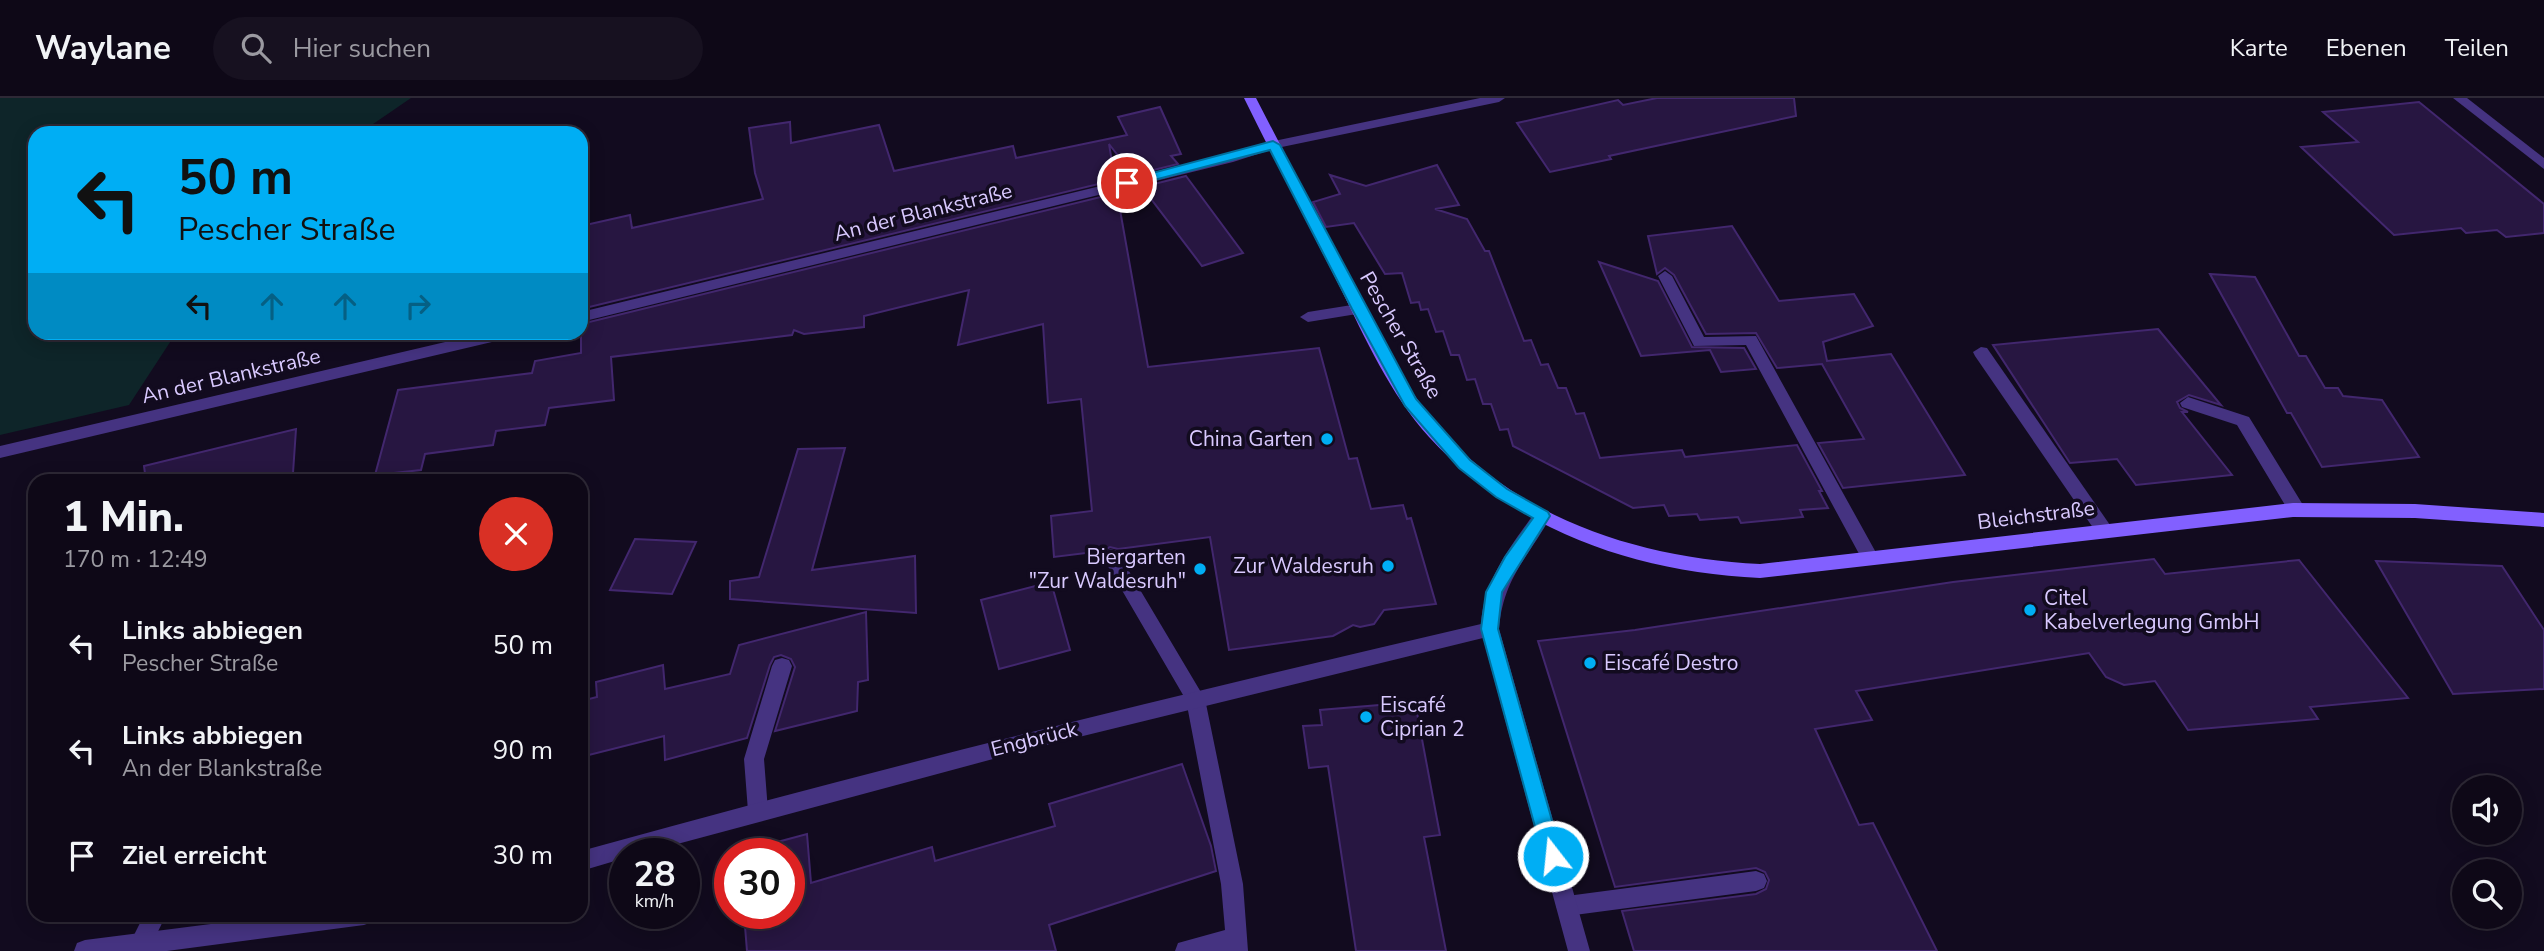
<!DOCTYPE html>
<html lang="de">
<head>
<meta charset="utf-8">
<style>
	:root { --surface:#0e0817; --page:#171120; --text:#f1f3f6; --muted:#9b9aa1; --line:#2e2936 }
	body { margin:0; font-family:"Nunito Sans",sans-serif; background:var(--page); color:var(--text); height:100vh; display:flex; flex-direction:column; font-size:26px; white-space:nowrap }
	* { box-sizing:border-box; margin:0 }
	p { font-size:23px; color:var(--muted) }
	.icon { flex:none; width:38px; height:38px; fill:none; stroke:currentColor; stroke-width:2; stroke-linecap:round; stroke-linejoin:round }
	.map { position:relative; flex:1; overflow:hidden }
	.drawer { position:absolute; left:28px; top:376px; width:560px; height:448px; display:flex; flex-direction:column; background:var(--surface); border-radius:21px; box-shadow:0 4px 18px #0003,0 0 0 2px var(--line) }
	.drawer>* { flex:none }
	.guide { position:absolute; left:28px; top:28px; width:560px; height:214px; border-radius:21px; box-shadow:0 4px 18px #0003,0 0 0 2px var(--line); background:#00aef4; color:#111; overflow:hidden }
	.buttons { position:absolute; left:2452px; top:677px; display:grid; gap:14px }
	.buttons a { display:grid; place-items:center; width:70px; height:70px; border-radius:50%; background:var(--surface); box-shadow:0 4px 18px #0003,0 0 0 2px var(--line); font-size:35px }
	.speed { position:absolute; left:609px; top:740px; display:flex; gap:14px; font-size:35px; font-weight:700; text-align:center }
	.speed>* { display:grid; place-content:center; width:91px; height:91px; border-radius:50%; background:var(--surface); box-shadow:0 4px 18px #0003,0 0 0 2px var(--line); line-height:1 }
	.speed small { font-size:18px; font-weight:400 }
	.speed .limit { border:10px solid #d22; background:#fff; color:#111 }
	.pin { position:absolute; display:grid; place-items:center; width:60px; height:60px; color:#fff; margin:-30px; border:4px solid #fff; border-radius:50%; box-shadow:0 2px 7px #0007 }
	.me { position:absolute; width:77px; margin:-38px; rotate:344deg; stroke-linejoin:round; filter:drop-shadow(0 0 5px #0008) }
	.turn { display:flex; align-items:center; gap:24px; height:147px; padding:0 35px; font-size:32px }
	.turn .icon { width:91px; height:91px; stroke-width:2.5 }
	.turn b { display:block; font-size:49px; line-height:60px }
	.lanes { display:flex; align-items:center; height:66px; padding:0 35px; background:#0003; justify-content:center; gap:35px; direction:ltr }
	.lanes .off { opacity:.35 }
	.round { display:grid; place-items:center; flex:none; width:74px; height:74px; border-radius:37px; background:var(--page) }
	.overview { display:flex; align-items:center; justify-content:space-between; height:119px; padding:0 35px }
	h1 { font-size:42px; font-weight:800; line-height:52px }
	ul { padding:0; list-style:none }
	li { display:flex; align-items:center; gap:21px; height:105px; padding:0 35px }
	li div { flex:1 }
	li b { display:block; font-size:26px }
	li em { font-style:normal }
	header { display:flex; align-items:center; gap:42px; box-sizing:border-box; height:98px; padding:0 35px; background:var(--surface); border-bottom:2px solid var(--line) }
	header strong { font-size:33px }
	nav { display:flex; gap:38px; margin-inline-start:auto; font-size:24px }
	.search { width:490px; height:63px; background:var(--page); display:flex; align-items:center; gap:18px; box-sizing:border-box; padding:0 24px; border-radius:38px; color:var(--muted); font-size:26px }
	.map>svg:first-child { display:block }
	.green { fill:#0e2529 }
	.building { fill:#271641; stroke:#42276e; stroke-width:2 }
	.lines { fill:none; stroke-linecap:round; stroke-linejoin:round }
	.service { fill:#453381; fill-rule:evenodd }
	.minor { fill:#453381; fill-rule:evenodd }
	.secondary { fill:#8260ff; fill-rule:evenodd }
	.route { fill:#00aef4; stroke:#00719f; stroke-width:2 }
	.poi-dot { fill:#00aef4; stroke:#120b1f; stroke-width:2.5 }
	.labels { text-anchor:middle; stroke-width:7; stroke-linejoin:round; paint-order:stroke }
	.street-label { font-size:21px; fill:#d9c9ff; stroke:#120b1f }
	.poi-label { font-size:21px; fill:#d9c9ff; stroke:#120b1f; text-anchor:end }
</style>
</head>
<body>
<header>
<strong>Waylane</strong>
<div class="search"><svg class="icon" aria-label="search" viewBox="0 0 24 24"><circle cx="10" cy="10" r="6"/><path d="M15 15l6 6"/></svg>Hier suchen</div>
<nav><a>Karte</a><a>Ebenen</a><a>Teilen</a></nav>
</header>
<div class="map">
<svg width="2544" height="853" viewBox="0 0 2544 853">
	<rect width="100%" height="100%" fill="#120b1f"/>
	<!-- green -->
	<polygon class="green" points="0,0 411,0 360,35 35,35 35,234 176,235 129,307 0,337"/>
	<!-- building -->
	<g class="building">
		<polygon points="1657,0 1794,0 1796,18 1609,58 1611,61 1550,74 1517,25 1618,2 1623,7"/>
		<polygon points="2419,4 2544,106 2544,135 2506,139 2497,132 2466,135 2461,130 2394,137 2301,49 2358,44 2323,14"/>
		<polygon points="1160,9 1181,56 1171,58 1178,66 1133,77 1109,46 1115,82 581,211 581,128 630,117 632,130 763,101 755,75 749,30 790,24 791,45 879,27 894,73 1013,48 1016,60 1127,37 1118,19"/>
		<polygon points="1437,67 1459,107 1435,111 1467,121 1485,153 1489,153 1524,243 1531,242 1541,267 1548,266 1558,290 1566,290 1576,316 1584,315 1600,360 1682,352 1685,359 1797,347 1822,393 1819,393 1828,410 1800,412 1803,419 1741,425 1738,419 1700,422 1697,416 1669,418 1664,407 1633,410 1513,348 1508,331 1500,332 1491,306 1483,306 1475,281 1467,282 1459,257 1451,257 1443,233 1436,234 1428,211 1421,212 1419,204 1411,205 1402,175 1385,176 1354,125 1326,129 1313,104 1340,96 1330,77 1366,88"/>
		<polygon points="1186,78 1243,155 1202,168 1142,89"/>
		<polygon points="1117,95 1148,269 1319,250 1349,361 1357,360 1371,411 1403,407 1407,421 1411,420 1436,506 1384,512 1374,526 1360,529 1353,527 1333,538 1229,552 1210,439 1118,451 1110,449 1102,453 1054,459 1051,418 1092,413 1081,301 1048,305 1043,226 958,247 969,192 864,218 864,229 804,236 794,232 792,237 611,259 614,302 549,310 545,327 496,333 493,347 425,356 421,372 375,377 398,292 532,275 535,263 581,255 581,226"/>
		<polygon points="1732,128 1779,203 1854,196 1873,228 1823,244 1827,263 1891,256 1965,377 1843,390 1818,345 1864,341 1822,266 1777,270 1756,235 1706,236 1674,177 1665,170 1657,176 1648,138"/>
		<polygon points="1599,164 1658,183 1692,249 1744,250 1756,271 1721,274 1710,252 1641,258"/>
		<polygon points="2210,176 2255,179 2299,258 2306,258 2325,290 2338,290 2343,298 2382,302 2419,359 2322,369 2291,315 2287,315"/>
		<polygon points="2158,231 2221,307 2189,297 2177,304 2180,310 2188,314 2182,314 2232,377 2136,387 2117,361 2070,365 1993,247"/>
		<polygon points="296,331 293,375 259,383 146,383 144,368"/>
		<polygon points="845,350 812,472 915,458 916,515 730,501 730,483 759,479 798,351"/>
		<polygon points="635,441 696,444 672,496 610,492"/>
		<polygon points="2154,461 2165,476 2299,462 2408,600 2310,609 2318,621 2188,632 2155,583 2124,587 2106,579 2089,555 1856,593 1872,622 1815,631 1859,727 1873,725 1937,853 1634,853 1622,813 1756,796 1766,791 1769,782 1765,774 1756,770 1615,789 1538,543 1635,532 1953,484"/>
		<polygon points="2376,463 2502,468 2544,532 2544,591 2453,596"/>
		<polygon points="1051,484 1070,552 999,571 981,502"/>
		<polygon points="866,514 868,582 858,584 857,613 775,633 795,569 791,561 781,557 774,559 770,567 747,640 665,662 664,638 581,659 581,603 597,599 596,584 663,567 665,591 730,576 739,547"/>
		<polygon points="1415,604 1440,737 1424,739 1446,853 1356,853 1328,668 1309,670 1303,628 1322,627 1320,612"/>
		<polygon points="1182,666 1211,748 1216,773 1049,827 1056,853 747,853 744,816 789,816 789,756 740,754 807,736 811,785 932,749 935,763 1055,728 1049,706"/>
	</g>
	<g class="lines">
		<!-- service -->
		<g class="service">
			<polygon points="1665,173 1672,178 1704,239 1756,238 1879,460 1876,465 1864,465 1746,247 1694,248 1658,178"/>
			<polygon points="1358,206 1363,207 1366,211 1363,215 1308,224 1300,219 1308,214"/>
			<polygon points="1981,249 1987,250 2110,427 2113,432 2110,437 2098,437 1975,258 1973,254"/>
			<polygon points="2188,299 2249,319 2303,407 2306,412 2303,417 2291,417 2237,327 2182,309 2180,305"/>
			<polygon points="1111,451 1117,453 1205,601 1243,786 1248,853 1175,853 1178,845 1225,832 1221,786 1186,602 1102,458 1105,453"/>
			<polygon points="782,560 789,562 792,568 764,661 768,713 765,720 758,722 751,720 748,713 744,661 772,568 775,562"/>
			<polygon points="1756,773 1764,776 1767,783 1764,790 1756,793 1567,818 1559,815 1556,808 1559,801 1567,798"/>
			<polygon points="144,817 166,817 149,852 135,853 130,845"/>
		</g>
		<!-- minor -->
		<g class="minor">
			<polygon points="1480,0 1505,0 1499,4 1277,50 1233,64 581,224 581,214 1224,58 1274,43"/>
			<polygon points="2453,0 2467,0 2544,60 2544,71"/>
			<polygon points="488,234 520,234 513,239 0,360 0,348"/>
			<path d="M1542,411L1548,413L1551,418C1528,460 1503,480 1499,531L1590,853H1568L1483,540L1034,650L640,756H625V760L581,773V753C879,670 1180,596 1481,526C1484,481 1511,448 1536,413Z"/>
			<polygon points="282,817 375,817 372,824 364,827 167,853 74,853 77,845 85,842"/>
		</g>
		<!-- secondary -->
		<path class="secondary" d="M1244,0H1256C1286,58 1316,116 1347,174C1371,221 1393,269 1425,312C1504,417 1634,460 1760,466L2293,405L2415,406L2544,415V429L2415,420L2293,419L1760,480C1635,474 1515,433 1429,339C1390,296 1365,240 1340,189C1308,126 1275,63 1244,0Z"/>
	</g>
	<!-- route -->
	<polygon class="route" points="1273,43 1280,47 1416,301 1470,362 1507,391 1548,414 1550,418 1502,494 1498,531 1562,758 1560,764 1553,766 1546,764 1543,758 1481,531 1486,494 1505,459 1533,420 1496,399 1459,370 1405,308 1352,211 1270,52 1127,89 1121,85 1122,83"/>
	<!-- markers -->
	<g class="poi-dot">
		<circle cx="1327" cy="341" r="7"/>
		<circle cx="1388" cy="468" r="7"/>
		<circle cx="1200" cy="471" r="7"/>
		<circle cx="2030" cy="512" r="7"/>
		<circle cx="1590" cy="565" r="7"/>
		<circle cx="1366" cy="619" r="7"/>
	</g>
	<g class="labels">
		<!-- street labels -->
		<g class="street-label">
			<text transform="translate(923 114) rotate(-14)" y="7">An der Blankstraße</text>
			<text transform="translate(1401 237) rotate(60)" y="7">Pescher Straße</text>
			<text transform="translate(231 278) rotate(-13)" y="7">An der Blankstraße</text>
			<text transform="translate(2036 417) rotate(-7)" y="7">Bleichstraße</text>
			<text transform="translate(1034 641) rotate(-14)" y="7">Engbrück</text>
		</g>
		<!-- poi labels -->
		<g class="poi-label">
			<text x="1313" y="348">China Garten</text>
			<text x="1186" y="466">Biergarten<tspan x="1186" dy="24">"Zur Waldesruh"</tspan></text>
			<text x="1374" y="475">Zur Waldesruh</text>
			<text x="2044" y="507" text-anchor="start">Citel<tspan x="2044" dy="24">Kabelverlegung GmbH</tspan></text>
			<text x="1604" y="572" text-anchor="start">Eiscafé Destro</text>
			<text x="1380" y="614" text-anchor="start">Eiscafé<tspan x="1380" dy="24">Ciprian 2</tspan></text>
		</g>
	</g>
</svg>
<div class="buttons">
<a><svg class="icon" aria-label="sound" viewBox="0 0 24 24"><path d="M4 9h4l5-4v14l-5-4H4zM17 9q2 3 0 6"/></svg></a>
<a><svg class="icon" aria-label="search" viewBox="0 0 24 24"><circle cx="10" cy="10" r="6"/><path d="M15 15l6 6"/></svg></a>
</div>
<div class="speed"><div>28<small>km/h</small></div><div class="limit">30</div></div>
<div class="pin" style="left:1127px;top:85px;background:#d93025"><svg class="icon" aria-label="arrive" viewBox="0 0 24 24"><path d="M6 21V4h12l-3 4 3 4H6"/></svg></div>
<svg class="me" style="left:1553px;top:758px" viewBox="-20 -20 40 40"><circle r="17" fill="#00aef4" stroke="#fff" stroke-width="3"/><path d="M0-11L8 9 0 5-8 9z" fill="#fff"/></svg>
<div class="guide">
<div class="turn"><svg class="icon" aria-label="left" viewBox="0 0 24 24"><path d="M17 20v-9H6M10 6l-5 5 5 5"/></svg><div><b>50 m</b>Pescher Straße</div></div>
<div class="lanes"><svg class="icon" aria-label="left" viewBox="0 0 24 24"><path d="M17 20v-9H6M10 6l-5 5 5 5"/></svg><svg class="icon off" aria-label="ahead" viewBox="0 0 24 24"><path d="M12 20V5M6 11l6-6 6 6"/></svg><svg class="icon off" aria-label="ahead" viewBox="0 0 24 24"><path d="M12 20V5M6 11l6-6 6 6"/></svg><svg class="icon off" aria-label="right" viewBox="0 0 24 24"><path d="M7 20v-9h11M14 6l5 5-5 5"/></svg></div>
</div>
<section class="drawer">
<div class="overview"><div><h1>1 Min.</h1><p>170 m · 12:49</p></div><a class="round" style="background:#d93025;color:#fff"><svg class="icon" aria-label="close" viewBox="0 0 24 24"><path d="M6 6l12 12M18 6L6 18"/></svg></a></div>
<ul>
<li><svg class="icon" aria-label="left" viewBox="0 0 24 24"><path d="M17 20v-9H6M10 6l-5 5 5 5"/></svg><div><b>Links abbiegen</b><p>Pescher Straße</p></div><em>50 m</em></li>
<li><svg class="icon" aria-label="left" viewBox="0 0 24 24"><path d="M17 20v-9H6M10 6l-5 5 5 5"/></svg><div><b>Links abbiegen</b><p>An der Blankstraße</p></div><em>90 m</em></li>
<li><svg class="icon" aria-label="arrive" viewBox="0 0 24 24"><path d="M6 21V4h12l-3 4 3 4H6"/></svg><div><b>Ziel erreicht</b></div><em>30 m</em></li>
</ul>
</section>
</div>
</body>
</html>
